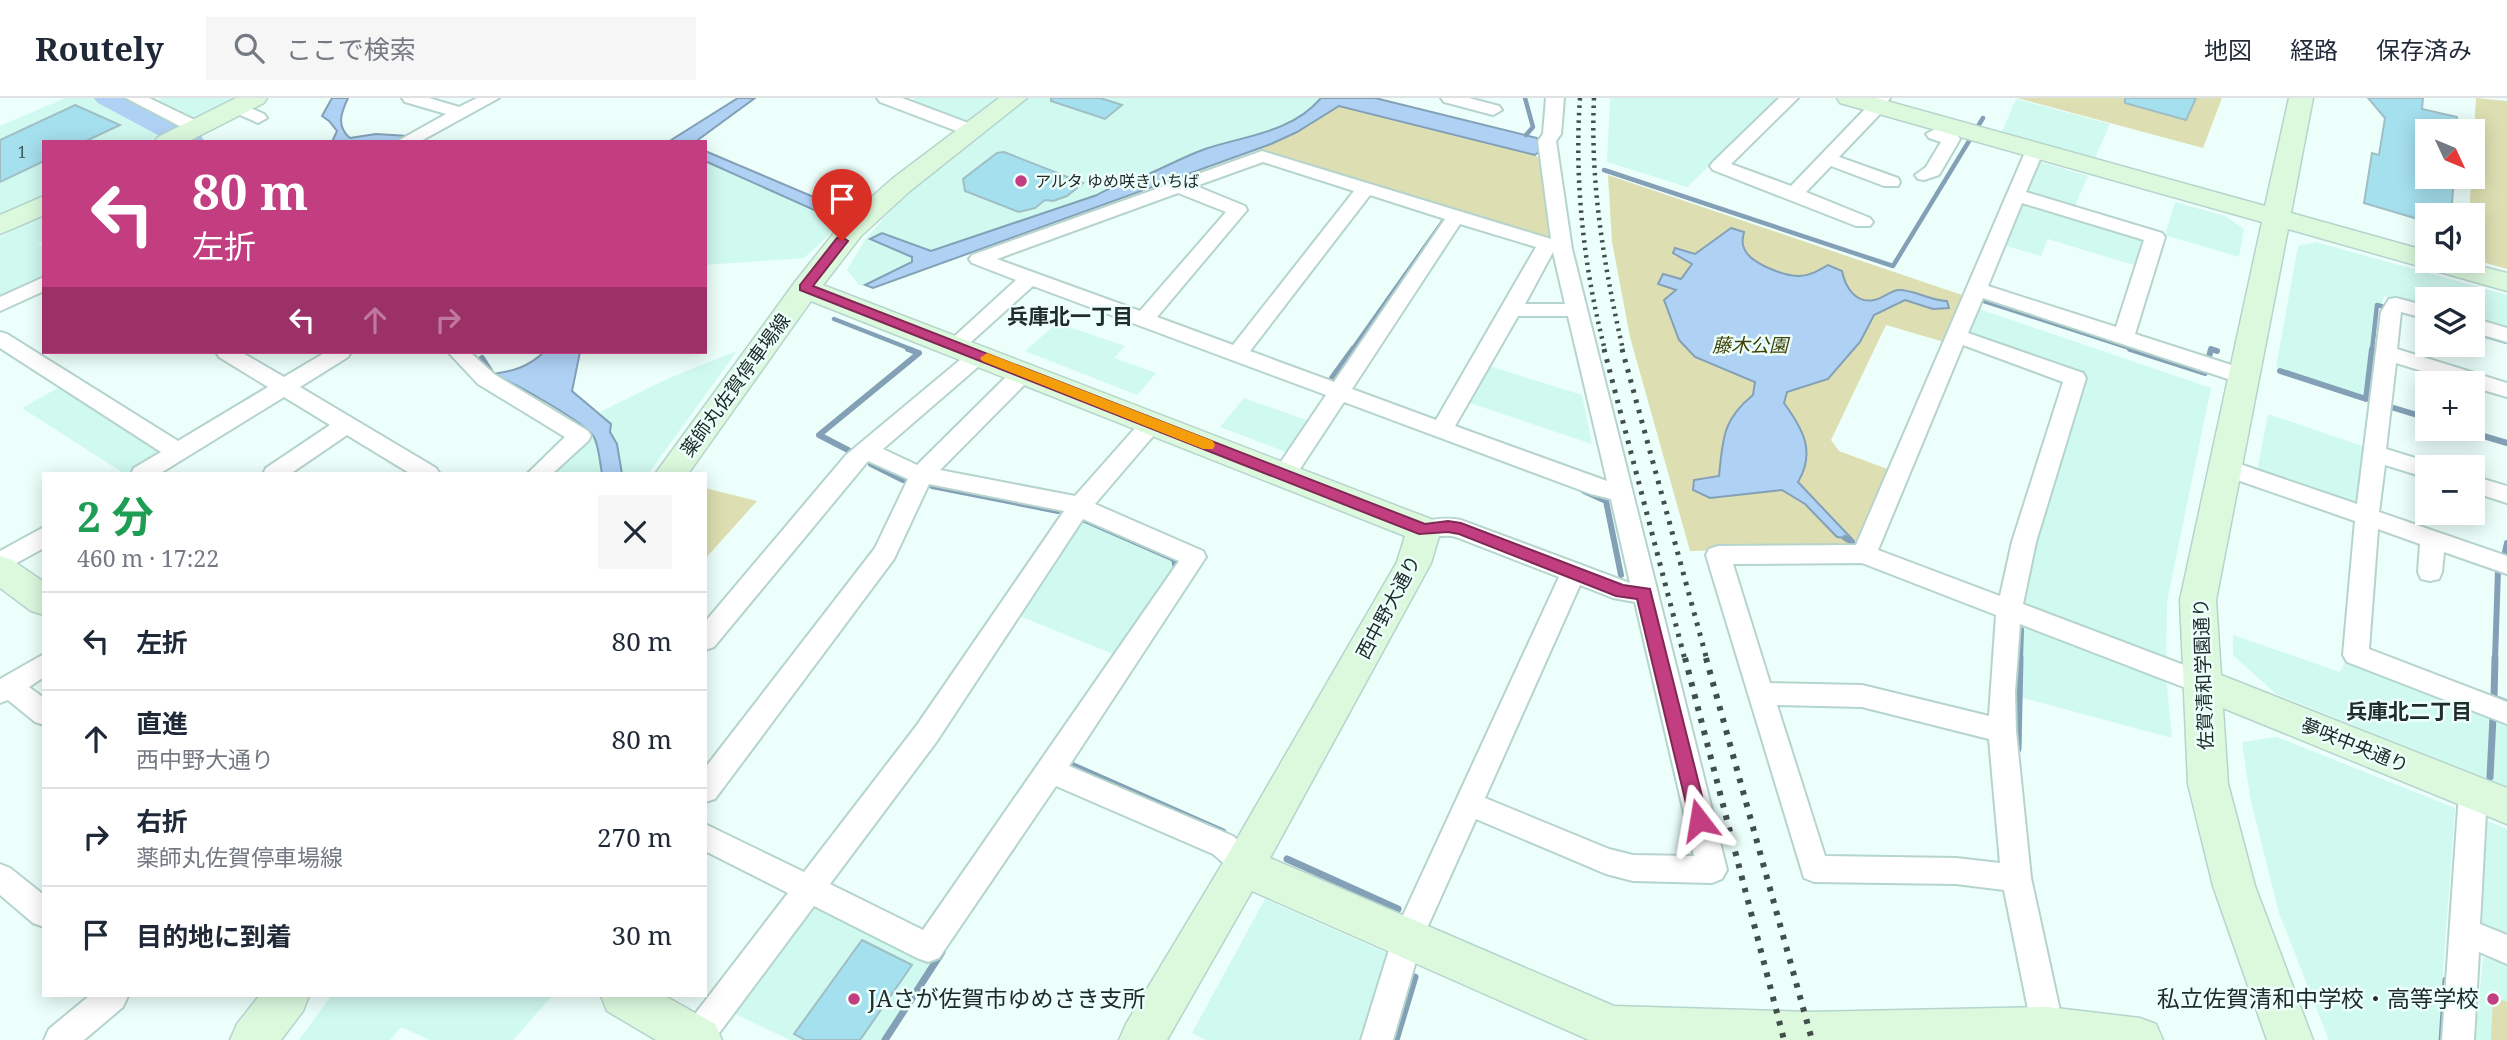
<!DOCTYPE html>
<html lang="ja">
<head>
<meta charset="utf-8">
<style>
	:root { --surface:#fff; --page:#f6f6f7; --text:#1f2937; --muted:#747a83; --line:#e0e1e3 }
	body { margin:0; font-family:"Noto Serif","Noto Sans JP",serif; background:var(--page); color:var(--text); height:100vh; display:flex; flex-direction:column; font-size:26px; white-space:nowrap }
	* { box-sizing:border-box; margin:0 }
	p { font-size:23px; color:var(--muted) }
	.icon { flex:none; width:38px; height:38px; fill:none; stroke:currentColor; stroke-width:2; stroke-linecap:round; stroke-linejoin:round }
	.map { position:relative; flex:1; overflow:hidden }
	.details { position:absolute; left:42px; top:374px; width:665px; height:525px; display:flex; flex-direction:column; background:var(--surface); border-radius:0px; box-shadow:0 4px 18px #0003 }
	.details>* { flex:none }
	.hud { position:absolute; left:42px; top:42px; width:665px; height:214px; border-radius:0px; box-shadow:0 4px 18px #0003; background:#c33e81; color:#fff; overflow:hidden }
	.needle { width:46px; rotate:134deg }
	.controls { position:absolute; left:2415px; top:21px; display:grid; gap:14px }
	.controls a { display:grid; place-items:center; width:70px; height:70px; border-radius:0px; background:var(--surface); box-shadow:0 4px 18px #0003; font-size:35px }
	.pin { position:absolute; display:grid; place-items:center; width:60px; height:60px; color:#fff; margin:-72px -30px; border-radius:50% 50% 50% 0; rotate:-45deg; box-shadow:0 0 7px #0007 }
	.pin .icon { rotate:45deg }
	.me { position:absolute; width:77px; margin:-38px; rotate:346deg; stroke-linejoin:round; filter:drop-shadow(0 0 5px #0008) }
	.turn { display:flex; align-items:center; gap:24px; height:147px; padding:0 35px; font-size:32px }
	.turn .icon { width:91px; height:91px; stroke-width:2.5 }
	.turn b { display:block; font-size:49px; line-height:60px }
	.lanes { display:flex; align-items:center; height:66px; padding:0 35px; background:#0003; justify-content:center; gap:35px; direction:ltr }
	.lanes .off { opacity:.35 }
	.round { display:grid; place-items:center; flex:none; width:74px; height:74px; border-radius:0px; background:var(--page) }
	.headline { display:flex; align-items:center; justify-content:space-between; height:119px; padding:0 35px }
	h1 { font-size:42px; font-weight:700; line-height:52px; color:#1e9e55 }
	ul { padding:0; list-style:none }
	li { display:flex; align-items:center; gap:21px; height:98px; padding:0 35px; border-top:2px solid var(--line) }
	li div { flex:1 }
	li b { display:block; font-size:26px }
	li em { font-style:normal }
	header { display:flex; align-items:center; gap:42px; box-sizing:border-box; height:98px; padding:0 35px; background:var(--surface); border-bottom:2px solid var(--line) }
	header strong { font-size:33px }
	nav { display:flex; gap:38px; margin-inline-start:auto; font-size:24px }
	.search { width:490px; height:63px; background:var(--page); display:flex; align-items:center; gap:18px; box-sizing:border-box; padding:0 24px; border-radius:0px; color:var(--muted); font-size:26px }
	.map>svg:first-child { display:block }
	.built { fill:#d0f9ef }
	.green { fill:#dddfb2 }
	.water { fill:#aed1f4; stroke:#83a0b7; stroke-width:2 }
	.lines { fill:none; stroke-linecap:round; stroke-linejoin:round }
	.stream-far2 { stroke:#83a0b7; stroke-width:4.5 }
	.stream-far1 { stroke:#83a0b7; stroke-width:6 }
	.stream { stroke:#83a0b7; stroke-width:7 }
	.river { fill:#aed1f4; fill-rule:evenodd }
	.building { fill:#a5e0ee; stroke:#a0bec5; stroke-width:2 }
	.street-casing { stroke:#b5d4cd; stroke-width:4 }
	.secondary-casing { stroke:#b5d4cd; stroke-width:3 }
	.street { fill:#fff; fill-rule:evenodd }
	.secondary { fill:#dcf9de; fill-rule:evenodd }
	.rail-far2 { stroke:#414e4b; stroke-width:4.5; stroke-dasharray:2.5 5; stroke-linecap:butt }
	.rail-far1 { stroke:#414e4b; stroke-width:5; stroke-dasharray:3.5 7; stroke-linecap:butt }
	.rail { stroke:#414e4b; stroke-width:6; stroke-dasharray:4.5 8; stroke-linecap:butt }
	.route { fill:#c33e81; stroke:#7f2854; stroke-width:2 }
	.slow { fill:#f59e0b }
	.poi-dot { fill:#c33e81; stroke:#ecfffb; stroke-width:2.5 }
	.labels { text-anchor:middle; stroke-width:5; stroke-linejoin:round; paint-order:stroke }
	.number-label { font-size:16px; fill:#41595a }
	.far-poi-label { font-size:16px; fill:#202c29; stroke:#ecfffb; text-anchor:start }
	.park-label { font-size:19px; font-style:italic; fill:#404108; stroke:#ecfffb }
	.street-label { font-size:19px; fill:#202c29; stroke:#ecfffb }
	.neighbourhood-label { font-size:21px; font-weight:bold; fill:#202c29; stroke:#ecfffb }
	.near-poi-label { font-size:23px; fill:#202c29; stroke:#ecfffb; text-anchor:start }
</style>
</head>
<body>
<header>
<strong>Routely</strong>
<div class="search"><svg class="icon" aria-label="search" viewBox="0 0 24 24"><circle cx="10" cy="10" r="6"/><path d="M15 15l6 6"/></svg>ここで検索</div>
<nav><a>地図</a><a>経路</a><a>保存済み</a></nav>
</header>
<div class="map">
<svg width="2507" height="942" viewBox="0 0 2507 942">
	<rect width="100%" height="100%" fill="#ecfffb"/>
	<!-- built -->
	<g class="built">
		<polygon points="65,0 95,0 136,20 161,37 147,44 44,44 44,96 0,119 0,28"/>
		<polygon points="163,0 236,0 191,23 154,4"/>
		<polygon points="915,0 1006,0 971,28 909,4"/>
		<polygon points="1023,0 1321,0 1296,22 1277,32 1204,51 1141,80 1109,90 1097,97 931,153 881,135 871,141 913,160 912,164 865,187 859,187 847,172 864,143 897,105 923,80"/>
		<polygon points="1610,0 1780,0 1687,89 1607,64"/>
		<polygon points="2016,1 2110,26 2095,60 2001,36"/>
		<polygon points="705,63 831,120 849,118 804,160 705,167"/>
		<polygon points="2037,63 2088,78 2074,110 2023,95"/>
		<polygon points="2021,101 2149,139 2140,169 2048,141 2041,158 2003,147"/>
		<polygon points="2175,104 2225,118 2244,131 2239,159 2165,137"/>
		<polygon points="44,116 44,143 38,146 44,149 44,181 0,203 0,139"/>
		<polygon points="2316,144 2507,197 2507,233 2473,223 2473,201 2427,201 2427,210 2384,198 2382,206 2376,205 2364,299 2276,269 2298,148"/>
		<polygon points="1976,210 2211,290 2167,503 2166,578 2172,640 2020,599 2023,531 2020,508 2032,446 2085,279 1963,237"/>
		<polygon points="1057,225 1125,248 1114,260 1156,275 1137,297 1025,253"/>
		<polygon points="737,253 648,376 622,376 617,346 610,334 610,326 600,314 667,281"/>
		<polygon points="1486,267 1582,297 1592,346 1464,303"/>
		<polygon points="61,288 169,354 133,376 125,376 22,310"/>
		<polygon points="1244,300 1309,323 1286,354 1220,329"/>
		<polygon points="2268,316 2368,350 2359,410 2257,374"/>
		<polygon points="591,335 595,341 602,376 546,376"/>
		<polygon points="1087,421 1176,460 1179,469 1118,558 1015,516 1077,425"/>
		<polygon points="2233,537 2340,574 2347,560 2507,620 2507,689 2276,596 2233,557"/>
		<polygon points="2277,639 2455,710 2438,942 2329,942 2279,815 2250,699 2242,644"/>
		<polygon points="2485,722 2507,731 2507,844 2481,833"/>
		<polygon points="1265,801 1391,857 1367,942 1205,942 1192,935"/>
		<polygon points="817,809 932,867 885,942 790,942 727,912 807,810"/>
		<polygon points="2501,858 2507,860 2507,942 2475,942 2483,860"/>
		<polygon points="331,898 552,898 513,942 430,942 401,929 390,942 299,942"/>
	</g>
	<!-- green -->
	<g class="green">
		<polygon points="2017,0 2222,0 2203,50"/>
		<polygon points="2476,0 2507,3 2507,171 2479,163 2473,158 2473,117 2469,117"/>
		<polygon points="1339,8 1535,57 1540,61 1552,143 1264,56 1259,49 1297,34"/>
		<polygon points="1608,77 1965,198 1944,244 1886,227 1831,342 1839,353 1890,372 1855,449 1690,453 1630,239 1612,144"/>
		<polygon points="705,390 757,403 705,461"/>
		<polygon points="2493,898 2507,904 2507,942 2491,942"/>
	</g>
	<!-- water -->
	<g class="water">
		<polygon points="95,0 119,0 156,17 175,30 161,37 136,20"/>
		<path d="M332,0H348C341,15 336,28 350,40L376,36L409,38L400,43L332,44L337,33L329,23L322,18Z"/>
		<polygon points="738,0 755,0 695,44 668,44"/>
		<path d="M1321,0H1375L1537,40L1541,52L1535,57L1339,8L1297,34L1271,46L873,190L865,187L912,164V159L870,141L882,135L931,153L1097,97C1111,88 1126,86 1142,79C1163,70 1183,59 1205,51C1247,37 1291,35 1321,0Z"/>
		<polygon points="705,53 847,113 832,120 705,63"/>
		<path d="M1731,130L1744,134C1743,140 1741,145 1744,150C1749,165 1782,177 1797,178C1808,179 1819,172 1828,167L1842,173C1845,188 1855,206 1874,202C1882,201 1891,192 1899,192C1915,192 1931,203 1947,203L1949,210L1933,211L1905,202L1874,217L1860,244L1828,281L1787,294L1784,305C1803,331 1816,354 1798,384L1852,441L1837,439L1805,406L1782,392L1710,400L1693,392L1694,382L1719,378C1723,341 1722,322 1753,297L1755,284L1695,259L1679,242L1664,202L1676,192L1658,186L1663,176L1681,181L1692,166L1673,155L1675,150L1695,156Z"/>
		<path d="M544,254H580L572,293L611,326L610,334L617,346L622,376H602C600,365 599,349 594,339C585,324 511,283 492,276C514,273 528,269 544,254Z"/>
	</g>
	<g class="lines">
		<!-- stream-far2 -->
		<g class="stream-far2">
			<polyline points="1525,0 1533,29 1526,37"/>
			<polyline points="1604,72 1893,168 1983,20"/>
			<polyline points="1984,203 2136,252"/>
			<polyline points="834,221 913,252"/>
			<polyline points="2473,234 2507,244"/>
			<polyline points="1352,252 1444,122"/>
			<polyline points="2211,252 2215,252"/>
			<polyline points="2372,252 2377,207 2392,211"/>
		</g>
		<!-- stream-far1 -->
		<g class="stream-far1">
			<polyline points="2130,251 2205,275 2211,251 2217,253"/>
			<polyline points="482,260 492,276"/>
			<polyline points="2280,273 2366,301 2372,251"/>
			<polyline points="1337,291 1332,280 1353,251"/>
			<polyline points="2394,310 2427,320"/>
			<polyline points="2460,331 2507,345"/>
			<polyline points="848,352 819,337 919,255 908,251"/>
			<polyline points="871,366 903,382"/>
			<polyline points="932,388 1058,413"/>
			<polyline points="1584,393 1606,403 1621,477"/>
			<polyline points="1085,422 1174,461 1176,471 1173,475"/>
			<polyline points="1845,440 1852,444"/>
			<polyline points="2504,459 2507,445"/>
			<polyline points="2020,562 2021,532"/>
			<polyline points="2495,562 2498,472"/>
		</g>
		<!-- stream -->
		<g class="stream">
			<polyline points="2495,560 2494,600 2507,605"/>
			<polyline points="2018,651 2020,560"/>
			<polyline points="1069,666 1223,734"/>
			<polyline points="2490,679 2493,619"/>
			<polyline points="1287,761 1398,811"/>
			<polyline points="885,942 942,854"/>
			<polyline points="1396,942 1415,879"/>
			<polyline points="2442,942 2446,882"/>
		</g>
		<!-- river -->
		<polygon class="river" points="94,0 127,0 201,38 205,44 171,44 98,5"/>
	</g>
	<!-- building -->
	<g class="building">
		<polygon points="1051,0 1100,0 1122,7 1105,21 1051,3"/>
		<polygon points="2125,0 2196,0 2186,22 2125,5"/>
		<polygon points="2368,0 2423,0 2422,11 2457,19 2456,33 2427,33 2427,79 2454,79 2451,117 2427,117 2427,122 2421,122 2364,105 2372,55 2379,57 2385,20"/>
		<polygon points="75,7 120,27 84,44 44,44 44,63 0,84 0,42"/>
		<polygon points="1004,54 1083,85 1067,98 1053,103 1045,102 1035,110 1019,114 965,93 963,81 997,55"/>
		<polygon points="862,842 912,867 860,942 805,942 794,936"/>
	</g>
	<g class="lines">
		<defs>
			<g id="street">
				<polygon points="126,0 149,0 201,25 204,29 201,33 189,33"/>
				<polygon points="402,0 429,0 459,9 477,0 499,0 419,44 396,44 446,16 405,4"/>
				<polygon points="877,0 902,0 979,29 982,33 973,38 967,37 880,4"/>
				<polygon points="1441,0 1469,0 1499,8 1502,12 1493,17 1444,4"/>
				<path d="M1546,0H1564L1561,36L1556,43L1572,151L1727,772L1722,781L1712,785L1633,783L1606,776L1476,721L1423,839L1393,942H1361L1393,839L1559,479L1456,439C1442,435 1429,442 1416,438L1412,432L1416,426C1431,421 1445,419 1461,422L1630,485L1611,401L1591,396L1344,304L1292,383L1284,385L1276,383L1272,377L1326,297L1033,188L962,252H948L945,247L1016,182L972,165L969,161L972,157L1262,53L1551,141L1538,43L1543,36ZM1263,64L1354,93L1233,247L1157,219L1247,112L1245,108L1196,88ZM1178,95L1226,114L1140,213L997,161ZM1370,97L1445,121L1334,284L1250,253ZM1460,126L1536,149L1436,322L1352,291ZM1553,154L1565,206H1525ZM1518,218H1568L1607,383L1455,328ZM1580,487L1613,500L1635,504L1694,758L1633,757L1609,751L1485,700Z"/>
				<polygon points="1779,0 1798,0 1731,66 1791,88 1866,10 1872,0 1890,0 1879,17 1839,59 1898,80 1900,84 1898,88 1884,88 1831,68 1806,94 1870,120 1873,124 1870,128 1856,128 1713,72 1710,68 1713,64"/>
				<polygon points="237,4 264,16 267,20 258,25 231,13 228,9"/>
				<polygon points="1935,31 1957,37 1960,41 1939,77 1924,82 1918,81 1915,77 1926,69 1941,44 1929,40 1926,36"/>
				<path d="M2035,47L2044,52L2026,94L2162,135L2165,139L2135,236L2250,273L2253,278L2250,283H2234L1983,200L1968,235L2083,275L2086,280L2036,444L2023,506L2213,578L2217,586L2213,594L2204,597L2020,526L2015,594L2016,633L2031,780L2064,931L2059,942H2037L2032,931L2004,792L1956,786L1814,784L1804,780L1706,457L1709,451L1718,448L1856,447L2026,52ZM2022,105L2144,142L2116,229L1988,188ZM1963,247L2063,284L2012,444L2000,498L1878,452ZM1862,465L1996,517L1989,618L1862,587L1770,585L1733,466ZM1777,607L1862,609L1989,641L2000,765L1956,760L1825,758Z"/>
				<polygon points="44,179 44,193 0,213 0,199"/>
				<polygon points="2396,200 2427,208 2427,221 2401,214 2397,251 2507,285 2507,299 2473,289 2473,285 2461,285 2396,265 2386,351 2435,366 2437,369 2427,369 2427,380 2385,367 2379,414 2507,458 2507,476 2444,454 2442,474 2439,481 2430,483 2421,481 2418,474 2420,446 2378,431 2369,551 2507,604 2507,626 2347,564 2343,557 2355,423 2217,375 2214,369 2217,363 2225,361 2357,406 2381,214 2389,201"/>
				<polygon points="2473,220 2507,230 2507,244 2473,234"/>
				<polygon points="0,234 7,236 178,343 268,289 219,259 216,254 241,254 284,279 326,254 351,254 348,259 300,289 436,370 440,376 411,376 347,337 290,376 263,376 266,370 330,327 284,299 159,376 131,376 134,370 161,354 0,250"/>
				<path d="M979,250L986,252L990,257L986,262L883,351L917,367L1016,269H1032L1035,274L1032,279L940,372L1075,398L1144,320L1152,317L1160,320L1163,325L1160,330L1095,406L1203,453L1206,459L1069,668L1233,738L1255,757L1260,766L1255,775L1245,779L1235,775L1213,756L1056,688L939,860L928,864L917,860L814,808L714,942H681L685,929L788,795L705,753V726L804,774L917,627L1064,413L929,386L894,461L715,701L705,704V670L875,450L908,381L868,363L714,549L705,552V524L846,357L972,252ZM1083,421L1179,463L923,832L830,786L937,643Z"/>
				<polygon points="448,254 470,254 494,276 588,333 591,338 588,343 552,376 527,376 565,339 478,286"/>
				<polygon points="2473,378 2507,388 2507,405 2473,394"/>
				<polygon points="44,429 44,450 0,474 0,453"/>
				<polygon points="44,556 44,579 29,589 44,600 44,627 35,624 8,602 0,605 0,581"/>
				<polygon points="2473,683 2483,686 2487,695 2480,826 2507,837 2507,866 2479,854 2474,942 2442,942 2459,695 2463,686"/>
				<polygon points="0,766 10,770 44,797 44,829 33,825 0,797"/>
				<polygon points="89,898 128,898 123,909 84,942 44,942 49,931"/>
			</g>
			<g id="secondary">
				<polygon points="236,0 267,0 264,5 187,44 154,44 158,39"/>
				<polygon points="999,0 1027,0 910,93 861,138 823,187 1436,423 1441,432 1431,465 1270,760 1614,908 1810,914 2048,909 2140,920 2156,926 2163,942 1589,942 1252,793 1167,942 1119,942 1126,926 1230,753 1397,464 1405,438 811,203 688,376 655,376 795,184 841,126 892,81"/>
				<polygon points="1837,0 1876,0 2265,108 2289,0 2313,0 2291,115 2427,153 2427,163 2461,163 2507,175 2507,193 2288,131 2216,502 2221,577 2507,690 2507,726 2223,610 2228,686 2255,788 2313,942 2267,942 2213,788 2188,686 2180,502 2262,124 1840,5"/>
				<polygon points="44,98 44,117 0,136 0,117"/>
				<polygon points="0,458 12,462 44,484 44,517 31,513 0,490"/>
				<polygon points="259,898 309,898 303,913 281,942 230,942 237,926"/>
				<polygon points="601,898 665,898 715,926 722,942 656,942 607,913"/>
			</g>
		</defs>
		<!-- street casing -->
		<use href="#street" class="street-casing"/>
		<!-- secondary casing -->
		<use href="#secondary" class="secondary-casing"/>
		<!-- street -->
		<use href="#street" class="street"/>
		<!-- secondary -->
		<use href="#secondary" class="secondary"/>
		<!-- rail-far2 -->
		<g class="rail-far2">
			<path d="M1580,0C1574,83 1584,172 1605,252"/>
			<path d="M1594,0C1590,86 1604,168 1623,252"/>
		</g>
		<!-- rail-far1 -->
		<g class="rail-far1">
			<polyline points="1604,251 1685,562"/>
			<polyline points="1622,251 1707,562"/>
		</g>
		<!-- rail -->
		<g class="rail">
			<polyline points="1685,560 1784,942"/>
			<polyline points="1706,560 1812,942"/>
		</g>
	</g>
	<!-- route -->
	<polygon class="route" points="842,139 848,143 813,188 1425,426 1448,423 1461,425 1623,487 1650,491 1708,722 1706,728 1699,730 1693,728 1690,722 1637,501 1616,498 1459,436 1448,434 1419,436 800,192 800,187 837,140"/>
	<!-- slow -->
	<polygon class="slow" points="987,255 1213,343 1215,347 1213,351 1203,351 982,263 980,260"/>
	<!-- markers -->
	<g class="poi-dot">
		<circle cx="1021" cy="83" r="7"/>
		<circle cx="854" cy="901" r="7"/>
		<circle cx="2493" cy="901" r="7"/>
	</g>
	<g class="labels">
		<!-- number labels -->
		<g class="number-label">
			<text x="22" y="60">1</text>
		</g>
		<!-- far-poi labels -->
		<g class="far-poi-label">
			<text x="1035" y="89">アルタ ゆめ咲きいちば</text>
		</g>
		<!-- park labels -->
		<g class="park-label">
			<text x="1750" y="254">藤木公園</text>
		</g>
		<!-- street labels -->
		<g class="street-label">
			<text transform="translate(735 287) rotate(-54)" y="7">薬師丸佐賀停車場線</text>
			<text transform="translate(1388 509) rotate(-62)" y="7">西中野大通り</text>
			<text transform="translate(2203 576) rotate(-92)" y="7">佐賀清和学園通り</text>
			<text transform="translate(2355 647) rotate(22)" y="7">夢咲中央通り</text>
		</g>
		<!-- neighbourhood labels -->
		<g class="neighbourhood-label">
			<text x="1070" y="226">兵庫北一丁目</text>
			<text x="2409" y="621">兵庫北二丁目</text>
		</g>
		<!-- near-poi labels -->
		<g class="near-poi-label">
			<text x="868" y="909">JAさが佐賀市ゆめさき支所</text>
			<text x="2479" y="909" text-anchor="end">私立佐賀清和中学校・高等学校</text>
		</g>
	</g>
</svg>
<div class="controls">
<a><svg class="needle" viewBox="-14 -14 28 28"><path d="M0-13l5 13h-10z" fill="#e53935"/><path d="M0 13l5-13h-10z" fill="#747a83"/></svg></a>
<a><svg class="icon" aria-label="sound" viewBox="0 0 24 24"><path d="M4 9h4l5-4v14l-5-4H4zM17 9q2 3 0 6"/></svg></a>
<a><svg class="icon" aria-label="layers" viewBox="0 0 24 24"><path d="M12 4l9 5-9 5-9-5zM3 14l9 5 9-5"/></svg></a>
<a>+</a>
<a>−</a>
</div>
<div class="pin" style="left:842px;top:143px;background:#d93025"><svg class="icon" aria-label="arrive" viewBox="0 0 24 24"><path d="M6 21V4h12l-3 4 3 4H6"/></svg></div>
<svg class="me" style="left:1699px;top:722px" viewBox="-20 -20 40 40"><path d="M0-17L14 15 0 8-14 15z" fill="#c33e81" stroke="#fff" stroke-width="4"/></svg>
<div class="hud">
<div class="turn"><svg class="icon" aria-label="left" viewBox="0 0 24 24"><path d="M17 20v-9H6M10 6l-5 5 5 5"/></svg><div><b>80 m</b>左折</div></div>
<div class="lanes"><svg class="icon" aria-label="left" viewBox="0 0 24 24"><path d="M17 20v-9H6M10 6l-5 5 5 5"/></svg><svg class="icon off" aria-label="ahead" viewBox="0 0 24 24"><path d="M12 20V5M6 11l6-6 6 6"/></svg><svg class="icon off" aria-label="right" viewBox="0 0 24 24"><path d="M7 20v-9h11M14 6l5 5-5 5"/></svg></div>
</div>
<section class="details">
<div class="headline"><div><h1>2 分</h1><p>460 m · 17:22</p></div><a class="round"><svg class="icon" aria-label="close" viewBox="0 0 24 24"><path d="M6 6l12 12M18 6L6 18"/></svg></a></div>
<ul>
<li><svg class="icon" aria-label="left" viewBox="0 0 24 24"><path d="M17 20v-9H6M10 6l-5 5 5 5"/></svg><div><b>左折</b></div><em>80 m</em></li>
<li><svg class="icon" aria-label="ahead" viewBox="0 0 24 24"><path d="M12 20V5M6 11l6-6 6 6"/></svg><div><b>直進</b><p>西中野大通り</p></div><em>80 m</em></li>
<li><svg class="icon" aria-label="right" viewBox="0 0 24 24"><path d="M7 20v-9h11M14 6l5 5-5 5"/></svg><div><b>右折</b><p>薬師丸佐賀停車場線</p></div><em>270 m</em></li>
<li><svg class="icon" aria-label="arrive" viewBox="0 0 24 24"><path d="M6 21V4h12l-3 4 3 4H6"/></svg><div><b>目的地に到着</b></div><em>30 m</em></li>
</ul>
</section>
</div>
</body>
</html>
